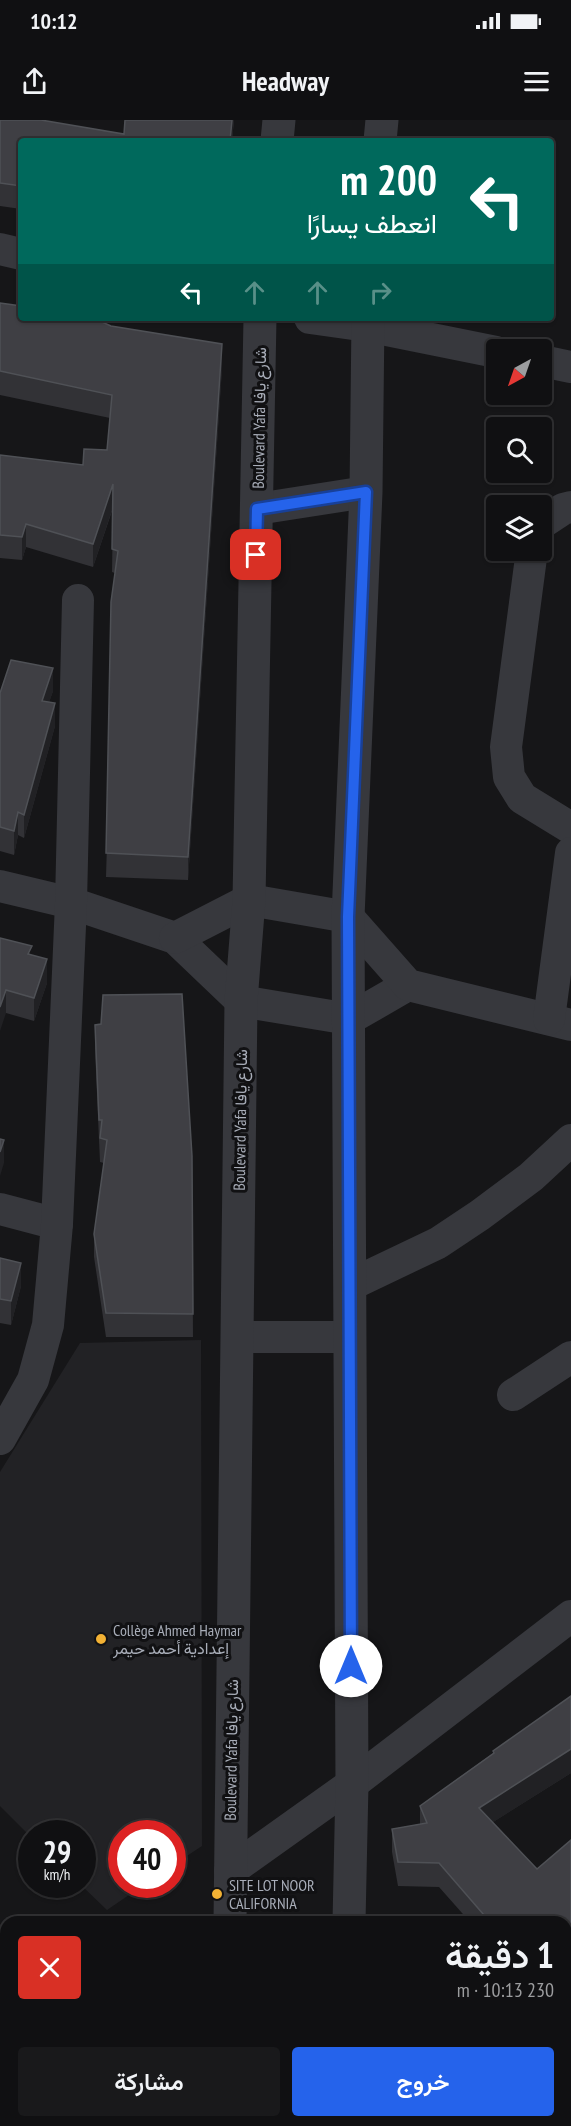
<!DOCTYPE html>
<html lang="ar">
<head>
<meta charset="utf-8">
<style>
	:root { --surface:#101012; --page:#19191b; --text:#f1f3f6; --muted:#9c9d9f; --line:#303032; --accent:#2563eb }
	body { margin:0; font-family:"PT Sans Narrow",Vazirmatn,sans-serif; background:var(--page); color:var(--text); direction:rtl; height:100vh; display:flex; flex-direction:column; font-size:22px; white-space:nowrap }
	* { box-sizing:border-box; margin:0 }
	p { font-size:20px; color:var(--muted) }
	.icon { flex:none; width:33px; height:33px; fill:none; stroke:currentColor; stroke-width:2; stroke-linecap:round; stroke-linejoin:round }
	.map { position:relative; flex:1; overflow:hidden; direction:ltr }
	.drawer { position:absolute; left:0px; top:1796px; width:572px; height:212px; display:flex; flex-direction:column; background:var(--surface); border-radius:18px 18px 0 0; box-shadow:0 2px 4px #0004,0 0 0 2px var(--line); direction:rtl }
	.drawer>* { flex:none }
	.guide { position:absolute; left:18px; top:18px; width:536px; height:183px; border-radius:6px; box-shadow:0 2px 4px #0004,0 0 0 2px var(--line); direction:rtl; background:#00695c; color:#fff; overflow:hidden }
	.needle { width:39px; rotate:220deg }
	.controls { position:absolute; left:486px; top:219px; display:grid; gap:12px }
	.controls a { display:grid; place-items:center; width:66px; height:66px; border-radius:6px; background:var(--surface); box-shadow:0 2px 4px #0004,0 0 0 2px var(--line); font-size:30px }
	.speed { position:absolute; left:18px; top:1700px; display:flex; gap:12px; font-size:30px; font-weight:700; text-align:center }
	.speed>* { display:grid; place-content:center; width:78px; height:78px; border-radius:50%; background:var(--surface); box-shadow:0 2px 4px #0004,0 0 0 2px var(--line); line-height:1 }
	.speed small { font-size:15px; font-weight:400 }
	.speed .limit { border:9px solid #d22; background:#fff; color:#111 }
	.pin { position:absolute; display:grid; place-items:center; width:51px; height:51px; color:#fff; margin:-26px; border-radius:12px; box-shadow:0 3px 9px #0006 }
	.me { position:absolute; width:66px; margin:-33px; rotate:0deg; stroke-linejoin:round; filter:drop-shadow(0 0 4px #0008) }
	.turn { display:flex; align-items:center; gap:21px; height:126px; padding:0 18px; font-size:27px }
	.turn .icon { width:78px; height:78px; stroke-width:2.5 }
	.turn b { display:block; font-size:42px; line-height:51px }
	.lanes { display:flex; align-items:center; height:57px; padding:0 18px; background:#0003; justify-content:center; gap:30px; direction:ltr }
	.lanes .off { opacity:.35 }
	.round { display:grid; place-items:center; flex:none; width:63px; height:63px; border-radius:6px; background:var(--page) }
	.summary { display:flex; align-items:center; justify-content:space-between; height:102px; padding:0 18px }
	h1 { font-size:36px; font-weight:600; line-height:45px }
	.button { display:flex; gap:12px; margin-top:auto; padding:12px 18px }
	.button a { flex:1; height:69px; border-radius:6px; background:var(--accent); color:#fff; font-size:24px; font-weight:600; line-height:69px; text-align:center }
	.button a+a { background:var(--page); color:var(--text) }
	.status { display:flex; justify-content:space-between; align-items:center; height:42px; padding:0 30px; background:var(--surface); direction:ltr }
	.status svg { height:16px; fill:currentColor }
	header { display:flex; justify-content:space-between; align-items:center; height:78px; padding:0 18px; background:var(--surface); font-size:27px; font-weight:600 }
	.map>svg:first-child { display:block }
	.built { fill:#222225 }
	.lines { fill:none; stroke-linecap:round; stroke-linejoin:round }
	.minor { stroke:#37383d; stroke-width:32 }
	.tertiary { stroke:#37383d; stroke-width:33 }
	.wall { fill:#323236 }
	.shaded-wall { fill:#212124 }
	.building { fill:#3f3f44; stroke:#4f5156; stroke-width:1.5 }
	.route-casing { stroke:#184099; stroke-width:15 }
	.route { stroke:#2563eb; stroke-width:10 }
	.poi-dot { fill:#f2b134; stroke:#111113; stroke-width:2 }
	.labels { text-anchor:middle; stroke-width:6; stroke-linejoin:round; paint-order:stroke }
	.street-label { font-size:16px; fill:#a8adb8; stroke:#111113 }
	.poi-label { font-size:16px; fill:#a8adb8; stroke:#111113; text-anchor:start }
</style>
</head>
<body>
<div class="status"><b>10:12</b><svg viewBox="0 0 49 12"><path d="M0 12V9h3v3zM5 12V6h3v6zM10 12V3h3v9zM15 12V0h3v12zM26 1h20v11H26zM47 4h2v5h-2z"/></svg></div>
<header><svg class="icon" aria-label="menu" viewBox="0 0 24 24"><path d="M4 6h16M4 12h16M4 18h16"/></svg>Headway<svg class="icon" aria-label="share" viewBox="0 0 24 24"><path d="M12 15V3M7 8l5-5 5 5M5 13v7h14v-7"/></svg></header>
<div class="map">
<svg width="571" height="2006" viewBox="0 0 571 2006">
	<rect width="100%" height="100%" fill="#161618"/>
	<!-- built -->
	<polygon class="built" points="201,1220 202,1726 173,1745 172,1713 122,1713 122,1764 145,1764 107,1790 80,1764 82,1764 82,1713 32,1713 31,1717 0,1686 0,1352 80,1223"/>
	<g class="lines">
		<!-- minor -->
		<g class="minor">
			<polyline points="0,129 21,134"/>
			<polyline points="310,198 367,206 496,232"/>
			<polyline points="542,241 571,247"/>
			<polyline points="257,389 366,372"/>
			<polyline points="542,403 563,389 571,387"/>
			<polyline points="532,430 506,627 509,657 522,678 571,708"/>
			<polyline points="0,766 71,783 175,818 241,881 349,899 408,865"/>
			<polyline points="175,818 249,780 348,797 408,865 571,905"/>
			<polyline points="549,899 571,733"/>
			<polyline points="0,1089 57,1104"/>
			<polyline points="350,1165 438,1123 480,1095 531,1057 571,1020"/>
			<polyline points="238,1217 350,1217"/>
			<polyline points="513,1275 571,1237"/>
			<polyline points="0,1319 33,1260 48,1205 57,1104 71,783 78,480"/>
			<polyline points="230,1751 352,1664 571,1496"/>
			<polyline points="566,1935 571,1930"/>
			<polyline points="428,2006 472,2004 487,2006"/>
		</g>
		<!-- tertiary -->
		<g class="tertiary">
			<polyline points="277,21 279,0"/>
			<polyline points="380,21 382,0"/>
			<polyline points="230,1802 241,881 249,780 260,198"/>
			<polyline points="349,1802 352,1664 348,797 366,372 368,198"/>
			<polyline points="231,2001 231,2006"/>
			<polyline points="344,2006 344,2001"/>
		</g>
	</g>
	<!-- wall -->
	<g class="wall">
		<polygon points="0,0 124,14 234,0 232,21 21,21 21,89 0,86"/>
		<polygon points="0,183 111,206 222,248 188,760 106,757 115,453 112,452 113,388 93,447 26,427 22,440 0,438 0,335 83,345 107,330 110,298 0,275"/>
		<polygon points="53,571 49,582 55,606 24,718 18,715 14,735 0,731 0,573"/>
		<polygon points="0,818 32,835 47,863 34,901 6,893"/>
		<polygon points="95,905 192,1036 193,1217 106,1217 94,1137 94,1114 104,1043 100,1042 95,929"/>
		<polygon points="0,1138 21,1166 11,1205 0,1203"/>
		<polygon points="571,1576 571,1653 493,1702 537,1749 571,1720 571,1851 566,1856 566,1802 470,1802 439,1767 398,1766 392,1732 392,1709 420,1704 420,1686 493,1633 493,1631"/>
	</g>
	<!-- shaded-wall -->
	<g class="shaded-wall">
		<polygon points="232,0 234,0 232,21 230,21"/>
		<polygon points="222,224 222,248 188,760 188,737"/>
		<polygon points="113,364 113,387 93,447 93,424"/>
		<polygon points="26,404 26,427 22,440 22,417"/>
		<polygon points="53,548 53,571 42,604 42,581"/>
		<polygon points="55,583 55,606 24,718 24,695"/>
		<polygon points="18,692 18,715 14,735 14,711"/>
		<polygon points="47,839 47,863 34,901 34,878"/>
		<polygon points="6,870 6,893 0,911 0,887"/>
		<polygon points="4,1020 4,1043 0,1056 0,1032"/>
		<polygon points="21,1143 21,1166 11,1205 11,1181"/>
		<polygon points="571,1629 571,1653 479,1711 479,1688"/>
		<polygon points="571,1827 571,1851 566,1856 566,1832"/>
	</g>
	<!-- building -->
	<g class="building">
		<polygon points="0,0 41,0 124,14 125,0 232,0 230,21 21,21 21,66 0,63"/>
		<polygon points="0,183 21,186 21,198 93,198 111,206 222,224 188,737 106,733 111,482 118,431 112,429 113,364 93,424 26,404 22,417 0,415 0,335 83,345 84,329 107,330 112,275 0,251"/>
		<polygon points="11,540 53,548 42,581 55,583 24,695 18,692 14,711 0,707 0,573"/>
		<polygon points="0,818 32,826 28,834 47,839 34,878 6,870 0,887"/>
		<polygon points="182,874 192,1036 193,1194 106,1193 94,1114 107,1020 100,1018 102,1000 99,1000 95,905 101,904 103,875"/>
		<polygon points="0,1019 4,1020 0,1032"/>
		<polygon points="0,1138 21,1143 11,1181 0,1179"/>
		<polygon points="571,1576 571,1629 479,1688 537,1749 571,1720 571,1827 566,1832 566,1802 490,1802 439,1743 398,1742 392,1709 427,1703 420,1686 494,1633 493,1631"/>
	</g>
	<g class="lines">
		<defs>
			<polyline id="route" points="256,435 257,389 366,372 348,797 351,1546"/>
		</defs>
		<!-- route casing -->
		<use href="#route" class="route-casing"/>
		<!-- route -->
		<use href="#route" class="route"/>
	</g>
	<!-- markers -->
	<g class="poi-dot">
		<circle cx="101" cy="1519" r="6"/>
		<circle cx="217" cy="1774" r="6"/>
	</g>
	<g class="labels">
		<!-- street labels -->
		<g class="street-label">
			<text transform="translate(259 298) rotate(-89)" y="6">Boulevard Yafa شارع يافا</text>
			<text transform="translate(240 1000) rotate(-89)" y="6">Boulevard Yafa شارع يافا</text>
			<text transform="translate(231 1630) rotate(-89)" y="6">Boulevard Yafa شارع يافا</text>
		</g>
		<!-- poi labels -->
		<g class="poi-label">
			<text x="113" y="1516">Collège Ahmed Haymar<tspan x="113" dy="18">إعدادية أحمد حيمر</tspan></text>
			<text x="229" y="1771">SITE LOT NOOR<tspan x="229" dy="18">CALIFORNIA</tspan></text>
		</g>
	</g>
</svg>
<div class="controls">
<a><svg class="needle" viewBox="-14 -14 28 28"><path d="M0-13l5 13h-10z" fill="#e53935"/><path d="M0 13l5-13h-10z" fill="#9c9d9f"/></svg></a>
<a><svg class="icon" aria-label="search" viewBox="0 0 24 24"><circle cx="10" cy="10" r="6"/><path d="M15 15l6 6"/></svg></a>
<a><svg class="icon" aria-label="layers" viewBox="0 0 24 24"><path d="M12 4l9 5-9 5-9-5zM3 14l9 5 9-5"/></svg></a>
</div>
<div class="speed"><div>29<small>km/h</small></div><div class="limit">40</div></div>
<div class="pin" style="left:256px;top:435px;background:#d93025"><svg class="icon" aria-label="arrive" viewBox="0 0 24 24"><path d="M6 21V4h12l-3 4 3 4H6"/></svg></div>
<svg class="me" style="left:351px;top:1546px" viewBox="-20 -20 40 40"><circle r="19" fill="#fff"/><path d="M0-13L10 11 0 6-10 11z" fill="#2563eb"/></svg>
<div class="guide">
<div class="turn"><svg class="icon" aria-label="left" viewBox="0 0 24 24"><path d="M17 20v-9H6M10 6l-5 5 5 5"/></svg><div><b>200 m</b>انعطف يسارًا</div></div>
<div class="lanes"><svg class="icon" aria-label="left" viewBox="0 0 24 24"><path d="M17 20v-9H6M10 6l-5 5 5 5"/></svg><svg class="icon off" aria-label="ahead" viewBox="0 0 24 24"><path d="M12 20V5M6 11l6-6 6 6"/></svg><svg class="icon off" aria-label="ahead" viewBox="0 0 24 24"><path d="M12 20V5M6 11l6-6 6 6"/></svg><svg class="icon off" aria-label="right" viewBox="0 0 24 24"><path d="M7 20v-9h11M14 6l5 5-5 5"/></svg></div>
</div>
<section class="drawer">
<div class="summary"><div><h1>1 دقيقة</h1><p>230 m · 10:13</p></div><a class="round" style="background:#d93025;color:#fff"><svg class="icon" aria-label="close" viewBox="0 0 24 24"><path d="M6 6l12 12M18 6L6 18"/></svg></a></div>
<div class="button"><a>خروج</a><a>مشاركة</a></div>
</section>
</div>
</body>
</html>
